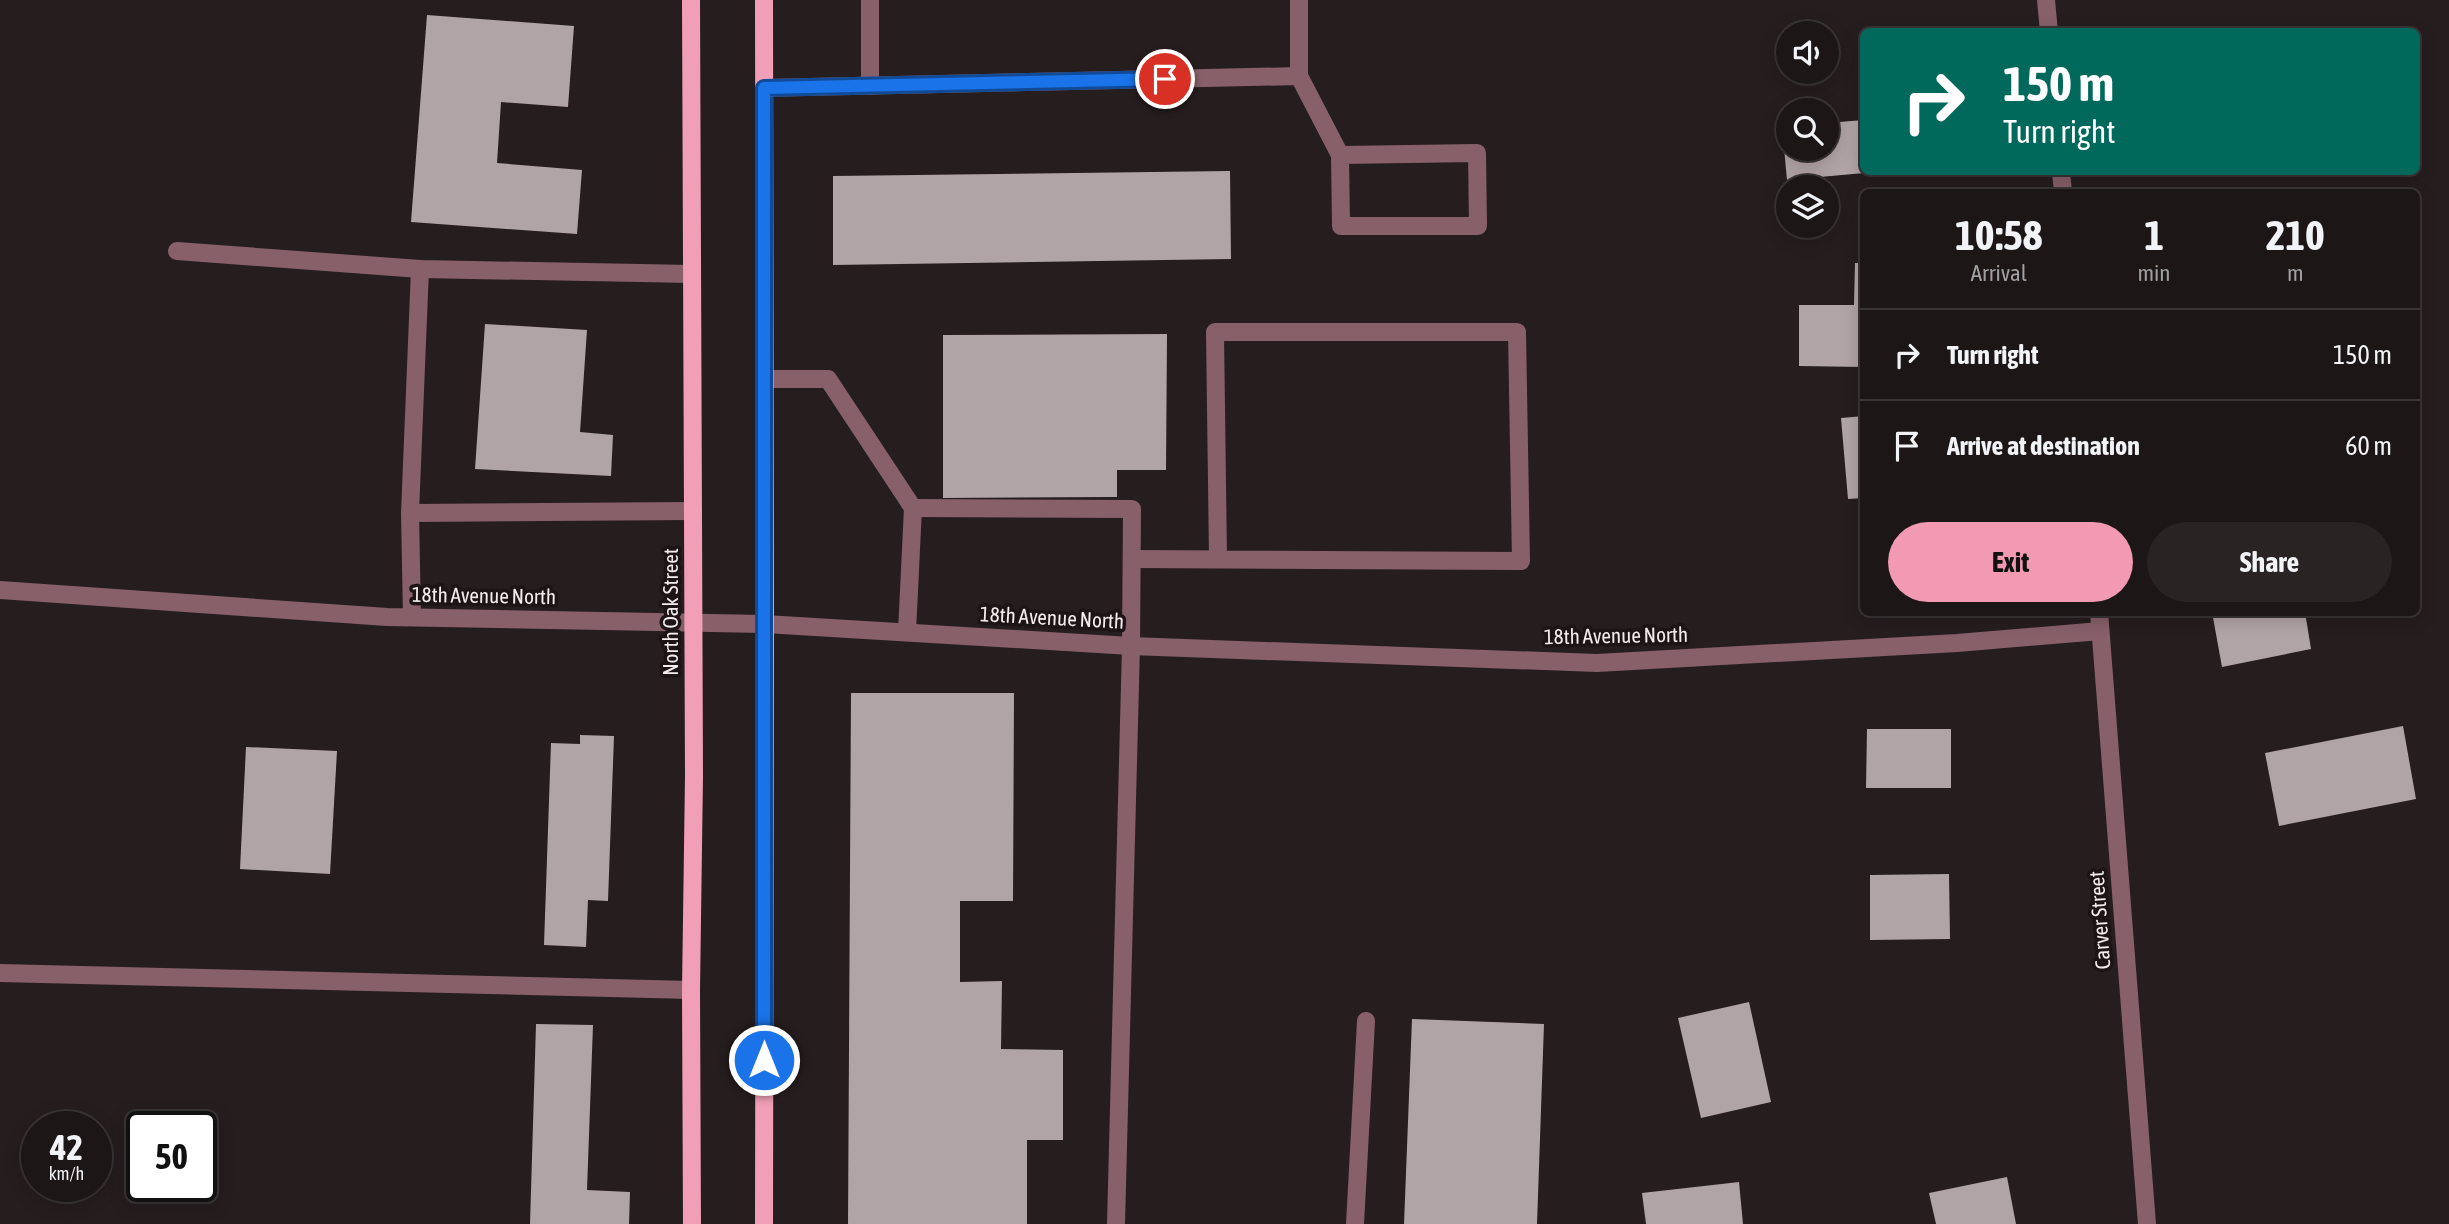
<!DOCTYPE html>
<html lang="en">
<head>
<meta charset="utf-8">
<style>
	:root { --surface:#1c1617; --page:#292324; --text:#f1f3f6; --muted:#a09fa1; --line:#3a3536; --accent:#f19ab2 }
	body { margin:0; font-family:"Asap Condensed",sans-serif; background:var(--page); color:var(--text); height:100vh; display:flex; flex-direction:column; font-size:26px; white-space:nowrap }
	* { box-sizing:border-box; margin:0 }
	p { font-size:23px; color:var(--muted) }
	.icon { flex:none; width:38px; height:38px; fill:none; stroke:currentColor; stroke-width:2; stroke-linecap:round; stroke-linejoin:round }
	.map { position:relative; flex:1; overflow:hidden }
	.details { position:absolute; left:1860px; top:189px; width:560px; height:427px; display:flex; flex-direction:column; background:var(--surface); border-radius:10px; box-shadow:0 4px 18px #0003,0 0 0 2px var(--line) }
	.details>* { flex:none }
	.top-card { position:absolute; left:1860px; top:28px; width:560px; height:147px; border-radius:10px; box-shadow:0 4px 18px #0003,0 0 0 2px var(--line); background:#00695c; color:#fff; overflow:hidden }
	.fabs { position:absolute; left:1776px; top:21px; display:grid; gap:14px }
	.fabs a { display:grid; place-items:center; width:63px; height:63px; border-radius:50%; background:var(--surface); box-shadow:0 4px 18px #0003,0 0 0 2px var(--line); font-size:35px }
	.speed { position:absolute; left:21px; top:1111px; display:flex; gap:14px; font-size:35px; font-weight:700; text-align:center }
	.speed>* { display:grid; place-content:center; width:91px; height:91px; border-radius:50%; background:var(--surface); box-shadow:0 4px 18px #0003,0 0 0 2px var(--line); line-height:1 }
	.speed small { font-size:18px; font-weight:400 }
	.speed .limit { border:4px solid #111; border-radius:10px; background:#fff; color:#111 }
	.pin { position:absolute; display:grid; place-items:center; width:60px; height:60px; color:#fff; margin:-30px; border:4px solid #fff; border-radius:50%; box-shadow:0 2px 7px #0007 }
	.me { position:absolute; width:77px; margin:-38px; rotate:0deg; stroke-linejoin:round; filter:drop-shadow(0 0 5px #0008) }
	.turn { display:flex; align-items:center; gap:24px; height:147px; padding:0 28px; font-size:32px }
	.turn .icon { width:91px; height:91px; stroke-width:2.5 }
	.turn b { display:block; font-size:49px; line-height:60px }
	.eta { display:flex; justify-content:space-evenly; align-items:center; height:119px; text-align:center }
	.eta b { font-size:42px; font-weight:700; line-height:49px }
	.action { display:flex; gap:14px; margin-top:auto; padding:14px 28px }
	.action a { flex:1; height:80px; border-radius:42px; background:var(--accent); color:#111; font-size:28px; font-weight:700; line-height:80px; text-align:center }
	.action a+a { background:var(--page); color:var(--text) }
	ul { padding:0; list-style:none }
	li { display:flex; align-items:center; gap:21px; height:91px; padding:0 28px; border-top:2px solid var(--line) }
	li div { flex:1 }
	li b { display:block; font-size:26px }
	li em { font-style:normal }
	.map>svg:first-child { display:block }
	.building { fill:#b1a4a7 }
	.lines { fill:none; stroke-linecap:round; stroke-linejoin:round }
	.minor { stroke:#87606a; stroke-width:18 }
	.major { stroke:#f09fb6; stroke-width:18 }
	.route-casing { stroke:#114b97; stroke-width:18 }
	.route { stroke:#1a73e8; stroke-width:12 }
	.labels { text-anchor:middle; stroke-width:7; stroke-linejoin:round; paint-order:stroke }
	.street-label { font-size:21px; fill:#f3ecee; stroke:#1d1416 }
</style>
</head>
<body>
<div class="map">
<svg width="2449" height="1224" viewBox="0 0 2449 1224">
	<rect width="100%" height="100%" fill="#261d1f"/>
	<!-- building -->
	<g class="building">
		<polygon points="427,15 574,26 568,107 501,102 497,163 582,170 577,234 411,222"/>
		<polygon points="1864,120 1864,173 1787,180 1782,127 1788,126 1788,149 1827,149 1827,123"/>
		<polygon points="1230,171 1231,259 833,265 833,176"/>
		<polygon points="1855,263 1864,263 1864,367 1799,366 1799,305 1854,305"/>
		<polygon points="485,324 587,330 580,432 613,435 611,476 475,469"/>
		<polygon points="1167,334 1166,470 1117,470 1117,497 943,498 943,335"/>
		<polygon points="1864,416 1864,498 1848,499 1841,418"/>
		<polygon points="2212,612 2305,612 2311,649 2222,667"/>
		<polygon points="851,693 1014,693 1013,901 960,901 960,982 1002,981 1001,1049 1063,1050 1063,1140 1027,1140 1027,1224 848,1224"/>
		<polygon points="2403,726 2416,799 2279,826 2265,753"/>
		<polygon points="1867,729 1951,729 1951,788 1866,788"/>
		<polygon points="580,735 614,736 608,901 588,900 586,947 544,945 551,743 580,744"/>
		<polygon points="246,747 337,751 330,874 240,869"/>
		<polygon points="1949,874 1950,939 1870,940 1870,875"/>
		<polygon points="1749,1002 1771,1102 1701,1118 1678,1018"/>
		<polygon points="1412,1019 1544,1024 1537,1224 1404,1224"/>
		<polygon points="536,1024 593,1025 587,1190 630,1192 629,1224 530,1224"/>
		<polygon points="2007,1177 2016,1224 1936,1224 1929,1193"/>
		<polygon points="1739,1182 1743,1224 1646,1224 1642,1193"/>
	</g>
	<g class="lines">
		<!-- minor -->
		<g class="minor">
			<polyline points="870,0 870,86"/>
			<polyline points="1299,0 1299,76 1340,155 1341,226 1478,226 1477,153 1340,155"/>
			<polyline points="2046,0 2049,32"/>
			<polyline points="764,88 1299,76"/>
			<polyline points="2061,172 2063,192"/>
			<polyline points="177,251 420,269 692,274"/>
			<polyline points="765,379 828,379 913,508 907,632"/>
			<polyline points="913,508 1132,509 1131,646 1116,1224"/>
			<polyline points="410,513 693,511"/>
			<polyline points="1132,559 1521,561 1517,332 1215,332 1218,558"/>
			<polyline points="0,590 387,617 765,624 1131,646 1597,663 1957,643 2100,631"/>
			<polyline points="2099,612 2147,1224"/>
			<polyline points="412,617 410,513 420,269"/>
			<polyline points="0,973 691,990"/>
			<polyline points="1355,1224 1366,1021"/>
		</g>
		<!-- major -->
		<g class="major">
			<polyline points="691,0 694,776 691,990 692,1224"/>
			<polyline points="764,0 765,624 764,1224"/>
		</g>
	</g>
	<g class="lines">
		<defs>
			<polyline id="route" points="764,1060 764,88 1165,79"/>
		</defs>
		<!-- route casing -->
		<use href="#route" class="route-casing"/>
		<!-- route -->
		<use href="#route" class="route"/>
	</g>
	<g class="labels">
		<!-- street labels -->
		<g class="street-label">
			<text transform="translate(484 596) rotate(1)" y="7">18th Avenue North</text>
			<text transform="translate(671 612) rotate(-90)" y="7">North Oak Street</text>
			<text transform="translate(1052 618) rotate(3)" y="7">18th Avenue North</text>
			<text transform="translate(1616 636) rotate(-1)" y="7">18th Avenue North</text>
			<text transform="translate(2100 920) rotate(-94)" y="7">Carver Street</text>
		</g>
	</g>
</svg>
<div class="fabs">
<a><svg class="icon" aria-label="sound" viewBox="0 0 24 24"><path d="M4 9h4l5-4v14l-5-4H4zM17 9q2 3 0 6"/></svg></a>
<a><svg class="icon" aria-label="search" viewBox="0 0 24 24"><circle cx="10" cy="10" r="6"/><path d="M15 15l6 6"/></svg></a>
<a><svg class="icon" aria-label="layers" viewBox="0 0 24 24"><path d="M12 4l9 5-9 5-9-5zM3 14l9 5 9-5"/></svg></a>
</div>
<div class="speed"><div>42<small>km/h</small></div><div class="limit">50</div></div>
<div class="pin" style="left:1165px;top:79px;background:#d93025"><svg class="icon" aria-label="arrive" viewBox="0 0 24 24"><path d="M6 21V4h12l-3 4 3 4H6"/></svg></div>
<svg class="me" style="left:764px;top:1060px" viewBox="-20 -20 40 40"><circle r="17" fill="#1a73e8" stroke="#fff" stroke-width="3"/><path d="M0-11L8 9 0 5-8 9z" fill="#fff"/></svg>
<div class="top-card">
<div class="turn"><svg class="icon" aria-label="right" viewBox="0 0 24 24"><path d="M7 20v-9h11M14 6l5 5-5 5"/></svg><div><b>150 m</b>Turn right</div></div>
</div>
<section class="details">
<div class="eta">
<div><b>10:58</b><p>Arrival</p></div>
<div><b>1</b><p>min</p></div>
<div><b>210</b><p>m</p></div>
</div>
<ul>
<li><svg class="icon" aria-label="right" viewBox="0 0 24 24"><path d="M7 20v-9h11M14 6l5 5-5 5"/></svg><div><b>Turn right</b></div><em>150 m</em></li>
<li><svg class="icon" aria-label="arrive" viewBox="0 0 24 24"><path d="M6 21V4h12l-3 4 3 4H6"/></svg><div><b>Arrive at destination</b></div><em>60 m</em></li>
</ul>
<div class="action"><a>Exit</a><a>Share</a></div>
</section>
</div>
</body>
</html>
